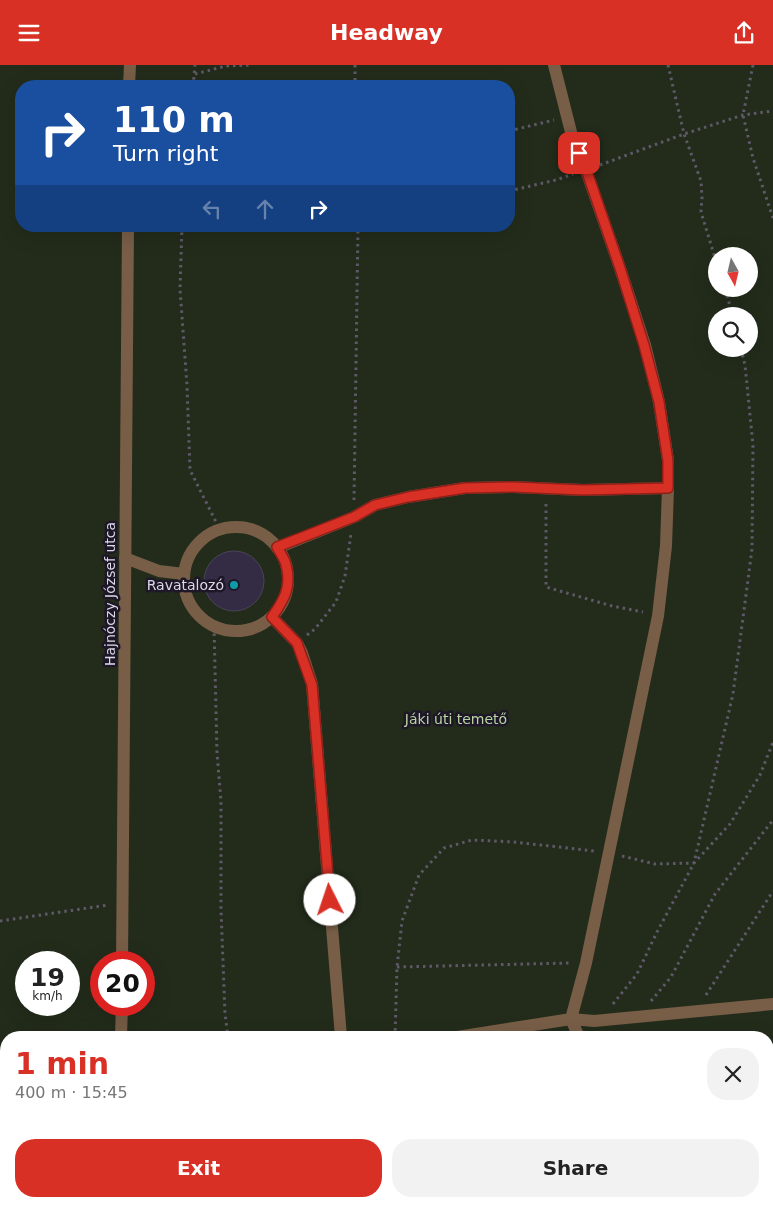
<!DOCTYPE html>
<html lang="en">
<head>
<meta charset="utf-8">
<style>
	:root { --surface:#fff; --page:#f2f2f2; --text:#222; --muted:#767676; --accent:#d93025 }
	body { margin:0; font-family:"DejaVu Sans",sans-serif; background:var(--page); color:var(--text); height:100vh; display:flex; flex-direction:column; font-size:19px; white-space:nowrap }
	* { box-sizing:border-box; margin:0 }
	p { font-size:16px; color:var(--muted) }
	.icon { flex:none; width:28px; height:28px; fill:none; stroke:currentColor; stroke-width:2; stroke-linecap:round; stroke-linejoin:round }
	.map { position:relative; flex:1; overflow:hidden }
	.drawer { position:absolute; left:0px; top:966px; width:774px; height:176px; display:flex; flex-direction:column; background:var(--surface); border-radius:20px 20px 0 0; box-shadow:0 5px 20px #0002 }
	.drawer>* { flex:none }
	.guide { position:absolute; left:15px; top:15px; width:500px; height:152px; border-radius:20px; box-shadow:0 5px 20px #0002; background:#1a4fa0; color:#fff; overflow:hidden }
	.needle { width:32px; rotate:172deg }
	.buttons { position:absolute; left:708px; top:182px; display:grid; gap:10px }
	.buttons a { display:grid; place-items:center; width:50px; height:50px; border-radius:50%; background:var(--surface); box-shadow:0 5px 20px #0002; font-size:25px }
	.speed { position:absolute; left:15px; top:886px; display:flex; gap:10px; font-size:25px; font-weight:700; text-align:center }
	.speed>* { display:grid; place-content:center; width:65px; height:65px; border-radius:50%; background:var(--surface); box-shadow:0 5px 20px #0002; line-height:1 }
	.speed small { font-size:12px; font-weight:400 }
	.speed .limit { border:8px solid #d22; background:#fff; color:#111 }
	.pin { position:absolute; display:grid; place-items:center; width:42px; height:42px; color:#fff; margin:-21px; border-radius:10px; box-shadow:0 2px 8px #0006 }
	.me { position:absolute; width:55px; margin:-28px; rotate:356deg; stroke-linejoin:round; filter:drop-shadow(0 0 4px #0008) }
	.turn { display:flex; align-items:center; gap:18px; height:105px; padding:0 15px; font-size:22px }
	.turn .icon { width:65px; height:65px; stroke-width:2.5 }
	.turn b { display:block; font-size:35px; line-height:42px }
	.lanes { display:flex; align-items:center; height:48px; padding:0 15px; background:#0003; justify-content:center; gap:25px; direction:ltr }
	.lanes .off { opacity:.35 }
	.round { display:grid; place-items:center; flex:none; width:52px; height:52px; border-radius:20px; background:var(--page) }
	.overview { display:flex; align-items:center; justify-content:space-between; height:85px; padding:0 15px }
	h1 { font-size:30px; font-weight:700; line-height:38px; color:var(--accent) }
	.primary-button { display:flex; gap:10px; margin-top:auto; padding:10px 15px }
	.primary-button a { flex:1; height:58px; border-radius:20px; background:var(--accent); color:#fff; font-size:20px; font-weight:700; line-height:58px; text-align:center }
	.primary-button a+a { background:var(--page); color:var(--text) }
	header { display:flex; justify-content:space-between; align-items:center; height:65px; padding:0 15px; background:var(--accent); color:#fff; font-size:22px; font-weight:700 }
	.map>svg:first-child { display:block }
	.green { fill:#232c1b; fill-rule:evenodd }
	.building { fill:#342b45; stroke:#4a4458 }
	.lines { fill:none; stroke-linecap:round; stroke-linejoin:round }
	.path { stroke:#5e5969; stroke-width:3; stroke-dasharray:2.5 4; stroke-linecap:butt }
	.minor { stroke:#785e47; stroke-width:12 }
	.route-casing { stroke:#8d1f18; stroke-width:12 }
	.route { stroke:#d93025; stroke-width:9 }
	.culture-dot { fill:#0f9aa8; stroke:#1d1728; stroke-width:2 }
	.labels { text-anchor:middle; stroke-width:5; stroke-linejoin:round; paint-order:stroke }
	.poi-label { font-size:14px; fill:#dcd8e5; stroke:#1d1728; text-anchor:end }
	.street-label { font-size:14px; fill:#dcd8e5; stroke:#1d1728 }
	.park-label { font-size:14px; fill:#b8d5a1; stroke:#1d1728 }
</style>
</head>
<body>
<header><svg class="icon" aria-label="menu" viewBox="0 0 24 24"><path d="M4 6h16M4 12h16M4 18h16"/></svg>Headway<svg class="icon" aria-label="share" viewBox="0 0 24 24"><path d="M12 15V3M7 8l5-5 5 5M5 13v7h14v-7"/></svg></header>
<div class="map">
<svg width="773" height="1142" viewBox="0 0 773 1142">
	<rect width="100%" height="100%" fill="#1d1728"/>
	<!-- green -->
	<path class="green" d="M0,0H773V1142H0ZM21,21H509V161H21ZM716,191H749V224H716ZM716,251H749V284H716ZM26,898H69V940H26ZM101,898H144V940H101ZM6,972H768V1136H6Z"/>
	<!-- building -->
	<g class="building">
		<circle cx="234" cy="516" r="30"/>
		<polygon points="542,1136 576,1136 577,1142 544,1142"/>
		<polygon points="632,1136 672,1136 673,1142 633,1142"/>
	</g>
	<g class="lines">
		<!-- path -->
		<g class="path">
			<polyline points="355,0 355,21"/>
			<polyline points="668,0 684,69 701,116 702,133 701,147 716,196"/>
			<polyline points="753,0 743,50 753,93 773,153"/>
			<polyline points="195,9 226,1 249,0"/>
			<polyline points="193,21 195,0"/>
			<polyline points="509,66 554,55"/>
			<polyline points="600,100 684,69 743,50 773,46"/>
			<polyline points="509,126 556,115 573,109"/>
			<polyline points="182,161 180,224 187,320 190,405 220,465"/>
			<polyline points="380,161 399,163 410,161"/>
			<polyline points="725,224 733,251"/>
			<polyline points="354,435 358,161"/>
			<polyline points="546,439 546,522 612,541 643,547"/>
			<polyline points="214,562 217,688 221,736 221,844 225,949 228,972"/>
			<polyline points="307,570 315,564 336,537 345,511 351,469"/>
			<polyline points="622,791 655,799 694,798 733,629 752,484 753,380 745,300 741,284"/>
			<polyline points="0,856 108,840"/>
			<polyline points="397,902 571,898"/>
			<polyline points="706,930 773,826"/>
			<polyline points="651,936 671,912 715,829 773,755"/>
			<polyline points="613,939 637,909 657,867 694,798 730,759 760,710 773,677"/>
			<polyline points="395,972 397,902 402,856 419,810 444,783 472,775 514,777 594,786"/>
			<polyline points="274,1136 285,1142"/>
			<polyline points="385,1142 387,1136"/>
		</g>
		<!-- minor -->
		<g class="minor">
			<polyline points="129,21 130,0"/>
			<circle cx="236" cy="514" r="52"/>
			<polyline points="277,483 354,452 375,440 408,432 465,423 513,422 583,425 668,423"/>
			<polyline points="125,493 159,506 184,509"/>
			<polyline points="272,552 297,578 302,588 312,619 341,972"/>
			<polyline points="122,898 128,161"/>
			<polyline points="121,972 122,940"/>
			<polyline points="457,972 571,954 586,898 658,551 666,481 668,423 668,395 659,337 645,280 620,203 586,105 572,71 554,0"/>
			<polyline points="579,972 571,954 594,956 773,939"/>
			<polyline points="599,1136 600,1142"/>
			<polyline points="116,1142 118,1136"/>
			<polyline points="312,1142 319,1136"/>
		</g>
	</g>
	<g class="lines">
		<defs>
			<path id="route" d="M330,835L312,620L297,578L272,552C284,535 292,522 286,500C285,494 280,488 277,482L354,452L375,440L408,432L465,423L513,422L583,425L668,423V396L659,337L644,280L620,203L586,104L579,88"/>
		</defs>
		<!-- route casing -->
		<use href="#route" class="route-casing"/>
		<!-- route -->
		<use href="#route" class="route"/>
	</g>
	<!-- markers -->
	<circle class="culture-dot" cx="234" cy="520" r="5"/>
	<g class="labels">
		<!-- poi labels -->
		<g class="poi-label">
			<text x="224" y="525">Ravatalozó</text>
		</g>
		<!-- street labels -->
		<g class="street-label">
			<text transform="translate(110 529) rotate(-90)" y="5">Hajnóczy József utca</text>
		</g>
		<!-- park labels -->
		<g class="park-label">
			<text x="456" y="659">Jáki úti temető</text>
		</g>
	</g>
</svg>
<div class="buttons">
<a><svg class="needle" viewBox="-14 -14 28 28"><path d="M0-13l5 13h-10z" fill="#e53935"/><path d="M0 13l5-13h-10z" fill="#767676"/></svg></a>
<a><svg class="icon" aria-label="search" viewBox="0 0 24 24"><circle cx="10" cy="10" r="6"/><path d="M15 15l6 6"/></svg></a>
</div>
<div class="speed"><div>19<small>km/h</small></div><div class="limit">20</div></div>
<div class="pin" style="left:579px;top:88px;background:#d93025"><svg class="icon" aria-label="arrive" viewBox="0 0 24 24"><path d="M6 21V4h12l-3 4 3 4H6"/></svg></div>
<svg class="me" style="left:330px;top:835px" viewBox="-20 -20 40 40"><circle r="19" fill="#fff"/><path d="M0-13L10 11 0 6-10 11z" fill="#d93025"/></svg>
<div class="guide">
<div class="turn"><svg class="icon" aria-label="right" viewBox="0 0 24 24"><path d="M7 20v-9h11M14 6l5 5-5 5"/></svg><div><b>110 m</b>Turn right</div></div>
<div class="lanes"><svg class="icon off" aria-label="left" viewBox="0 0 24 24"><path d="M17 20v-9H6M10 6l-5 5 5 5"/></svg><svg class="icon off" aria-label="ahead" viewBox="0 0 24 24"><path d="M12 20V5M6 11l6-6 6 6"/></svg><svg class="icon" aria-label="right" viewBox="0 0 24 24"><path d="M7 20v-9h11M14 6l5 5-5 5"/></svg></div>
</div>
<section class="drawer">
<div class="overview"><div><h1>1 min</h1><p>400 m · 15:45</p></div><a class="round"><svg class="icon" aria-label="close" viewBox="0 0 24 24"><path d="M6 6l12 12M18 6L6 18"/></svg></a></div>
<div class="primary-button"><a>Exit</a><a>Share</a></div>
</section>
</div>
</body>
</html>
